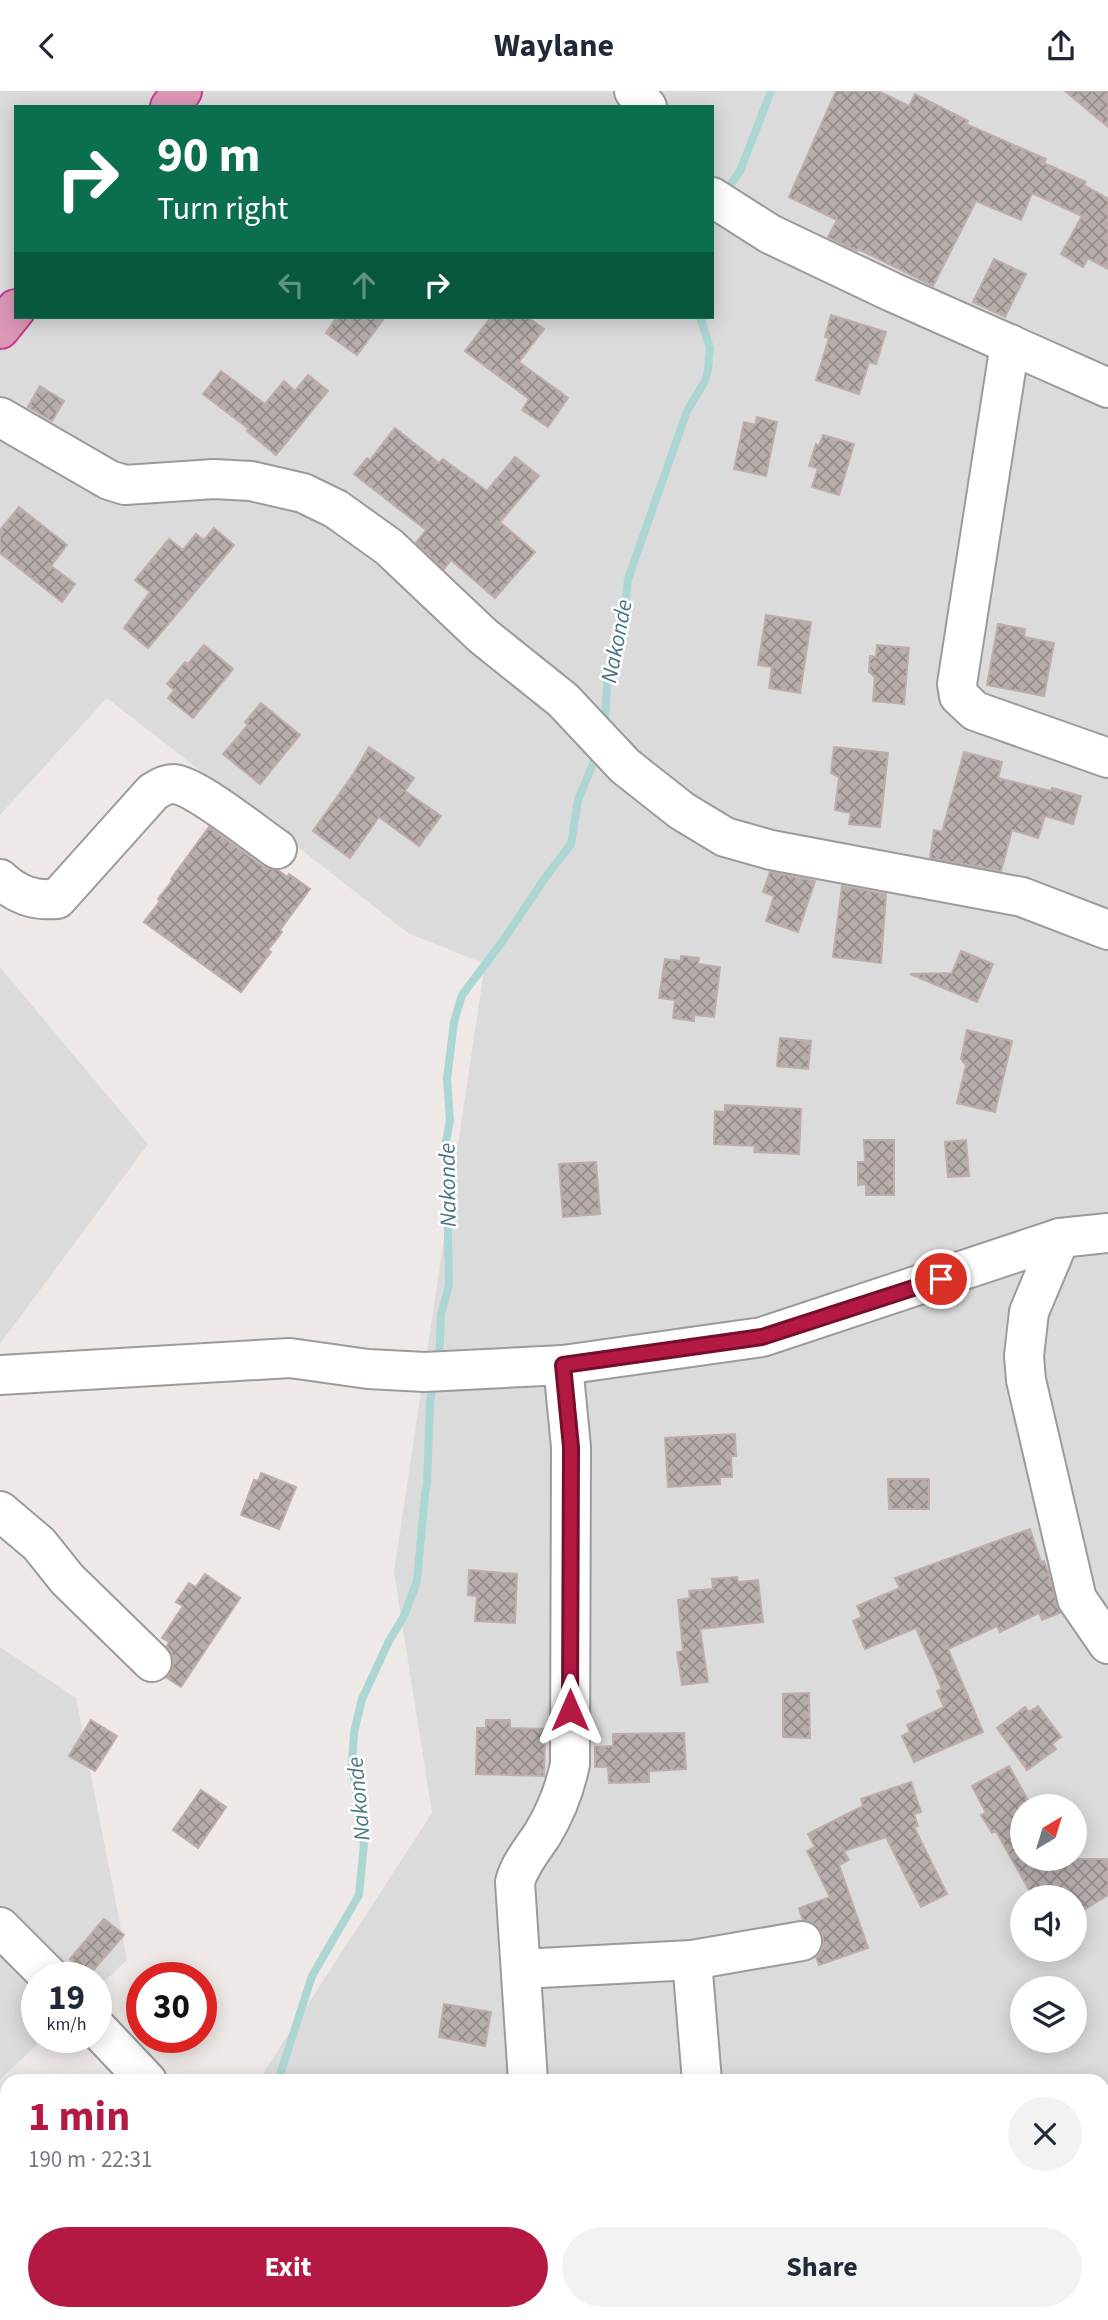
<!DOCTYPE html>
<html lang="en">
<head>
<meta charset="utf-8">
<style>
	:root { --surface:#fff; --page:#f2f2f3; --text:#1f2937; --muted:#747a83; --accent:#b41944 }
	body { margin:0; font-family:"Source Sans 3",sans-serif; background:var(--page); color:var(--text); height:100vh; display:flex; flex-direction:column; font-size:26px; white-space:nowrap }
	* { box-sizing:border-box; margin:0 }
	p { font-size:23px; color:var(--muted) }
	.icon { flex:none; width:38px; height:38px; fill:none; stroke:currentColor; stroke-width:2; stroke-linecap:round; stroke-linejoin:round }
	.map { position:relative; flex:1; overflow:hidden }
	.details { position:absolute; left:0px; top:1983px; width:1110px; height:247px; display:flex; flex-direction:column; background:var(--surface); border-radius:21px 21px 0 0; box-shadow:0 4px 18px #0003 }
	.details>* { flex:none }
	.hud { position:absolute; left:14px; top:14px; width:700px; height:214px; border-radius:0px; box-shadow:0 4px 18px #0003; background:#0b6e4f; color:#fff; overflow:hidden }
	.needle { width:46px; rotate:38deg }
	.controls { position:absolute; left:1010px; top:1703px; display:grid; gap:14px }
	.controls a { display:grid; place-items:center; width:77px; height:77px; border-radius:50%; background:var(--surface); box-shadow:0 4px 18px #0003; font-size:35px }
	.speed { position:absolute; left:21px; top:1871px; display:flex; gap:14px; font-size:35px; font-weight:700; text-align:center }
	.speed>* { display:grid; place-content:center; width:91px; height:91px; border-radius:50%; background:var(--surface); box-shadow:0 4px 18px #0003; line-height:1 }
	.speed small { font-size:18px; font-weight:400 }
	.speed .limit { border:10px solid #d22; background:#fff; color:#111 }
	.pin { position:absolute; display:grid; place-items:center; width:60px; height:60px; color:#fff; margin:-30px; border:4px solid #fff; border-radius:50%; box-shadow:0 2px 7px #0007 }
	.me { position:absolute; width:77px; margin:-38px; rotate:0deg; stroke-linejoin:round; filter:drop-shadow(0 0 5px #0008) }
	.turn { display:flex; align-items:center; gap:24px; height:147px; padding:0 28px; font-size:32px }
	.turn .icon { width:91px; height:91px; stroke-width:2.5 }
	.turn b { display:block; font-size:49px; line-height:60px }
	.lanes { display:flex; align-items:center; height:66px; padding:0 28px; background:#0003; justify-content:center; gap:35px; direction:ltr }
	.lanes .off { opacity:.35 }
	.round { display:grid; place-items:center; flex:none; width:74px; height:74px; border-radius:37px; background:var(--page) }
	.overview { display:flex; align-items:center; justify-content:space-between; height:119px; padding:0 28px }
	h1 { font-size:42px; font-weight:700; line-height:52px; color:var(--accent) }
	.cta { display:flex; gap:14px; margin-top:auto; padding:14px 28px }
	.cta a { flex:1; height:80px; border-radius:42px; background:var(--accent); color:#fff; font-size:28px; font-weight:700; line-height:80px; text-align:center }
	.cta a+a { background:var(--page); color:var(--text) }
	header { display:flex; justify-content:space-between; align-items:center; height:91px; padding:0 28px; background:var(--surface); font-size:32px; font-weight:700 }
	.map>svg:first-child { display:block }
	.residential { fill:#dcdbdc; fill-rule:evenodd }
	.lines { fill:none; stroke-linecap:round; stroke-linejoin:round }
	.stream { stroke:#acd6d4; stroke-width:8 }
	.building { fill:url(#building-cross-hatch); stroke:#beadaa; stroke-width:2 }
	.minor-casing { stroke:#9b9b9b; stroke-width:42 }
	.highway-casing { stroke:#c53a90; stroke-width:42 }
	.minor { stroke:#fff; stroke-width:38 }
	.highway { stroke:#dc97b7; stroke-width:38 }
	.route-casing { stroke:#75102c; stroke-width:18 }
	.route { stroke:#b41944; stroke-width:12 }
	.labels { text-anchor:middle; stroke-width:5; stroke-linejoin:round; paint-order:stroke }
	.water-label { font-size:23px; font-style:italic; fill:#497785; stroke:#fff }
</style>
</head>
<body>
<header><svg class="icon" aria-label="back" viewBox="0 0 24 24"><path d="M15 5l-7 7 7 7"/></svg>Waylane<svg class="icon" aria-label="share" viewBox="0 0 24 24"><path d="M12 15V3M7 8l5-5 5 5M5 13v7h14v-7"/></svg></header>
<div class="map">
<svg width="1108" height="2229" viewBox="0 0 1108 2229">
	<defs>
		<pattern id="building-cross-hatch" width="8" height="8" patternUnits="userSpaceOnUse" patternTransform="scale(1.75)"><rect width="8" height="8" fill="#b7aeac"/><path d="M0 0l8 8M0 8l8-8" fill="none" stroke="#948d8b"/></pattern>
	</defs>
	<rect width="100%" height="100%" fill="#eee9e6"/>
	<!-- residential -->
	<g class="residential">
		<path d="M0,0H1108V2229H102L106,2222H1102V1990H258L432,1722L394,1481L485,873L408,842L107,607L0,724ZM16,16H712V226H16ZM1022,1715H1074V1768H1022ZM1022,1806H1074V1858H1022ZM1022,1897H1074V1950H1022Z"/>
		<polygon points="0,876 148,1053 0,1253"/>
		<polygon points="0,1556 76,1607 127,1869 96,1898 96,1886 37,1886 37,1946 45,1946 0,1988"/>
	</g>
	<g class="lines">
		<!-- stream -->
		<g class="stream">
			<polyline points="726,100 740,80 771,0"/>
			<polyline points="605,634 607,592 624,527 628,488 687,320 705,290 708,279 710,257 700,226"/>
			<polyline points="439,1272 441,1223 449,1194 446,1051 450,1029 447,988 454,931 462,904 502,851 545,787 571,753 578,709 597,663"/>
			<polyline points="278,1990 312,1885 359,1804 364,1753 352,1673 354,1641 362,1608 389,1550 404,1525 417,1490 425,1403 427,1393 430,1312 433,1291"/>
			<polyline points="107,2229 109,2222"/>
		</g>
	</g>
	<!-- building -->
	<g class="building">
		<polygon points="836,0 878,0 909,15 915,3 968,30 966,33 1046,68 1044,72 1086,91 1084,94 1108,108 1108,178 1088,167 1083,176 1061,163 1082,125 1032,102 1021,129 976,110 933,195 858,158 857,160 828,146 837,129 789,106"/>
		<polygon points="1065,0 1108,0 1108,36"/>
		<polygon points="994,168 1026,183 1005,226 973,211"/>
		<polygon points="831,224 886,241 876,273 869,271 859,303 816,289 829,247 825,246"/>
		<polygon points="337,226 385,226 357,264 326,242"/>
		<polygon points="491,226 527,226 544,238 519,271 568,307 548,336 522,319 529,308 465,260"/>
		<polygon points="221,280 265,313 284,290 295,300 308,284 328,300 276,364 247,340 249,338 203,303"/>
		<polygon points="40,295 64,310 52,330 28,316"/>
		<polygon points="757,326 777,331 766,385 734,378 744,331 755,334"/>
		<polygon points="395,337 439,372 443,368 487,400 515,366 539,385 500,431 535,461 495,507 451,469 444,478 416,452 426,439 354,383 367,367 370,369"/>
		<polygon points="823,344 854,353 839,404 812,396 818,377 809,375 816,353 819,355"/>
		<polygon points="19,416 67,454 51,475 75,493 62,511 0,462 0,439"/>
		<polygon points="214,437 234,454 148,557 124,537 150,501 135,489 169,448 183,459 196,443 204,449"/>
		<polygon points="766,524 811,531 800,602 769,597 772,576 758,574"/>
		<polygon points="998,533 1025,538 1024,546 1054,552 1044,605 987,594"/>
		<polygon points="204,554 233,578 193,627 168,607 174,599 167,593 185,571 188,573"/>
		<polygon points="877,554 909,557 904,613 873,610 875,586 869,581 870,565 876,566"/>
		<polygon points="261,612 300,644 260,693 223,663 248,634 245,631"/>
		<polygon points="369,656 414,687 405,700 441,725 419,755 379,726 350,767 313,740 354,682"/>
		<polygon points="834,656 888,662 880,736 849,733 851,722 835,719 839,686 831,682"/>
		<polygon points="964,661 1002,671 998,687 1051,700 1052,697 1081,705 1073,733 1045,725 1038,747 1012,739 1001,780 930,767 934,739 942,741"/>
		<polygon points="209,736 264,776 278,779 287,786 289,783 310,798 280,839 282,841 268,859 271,861 241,901 144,831 160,810 158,808 172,790 171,788"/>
		<polygon points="770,781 815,790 798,841 766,830 774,805 763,801"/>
		<polygon points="842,795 886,803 881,872 833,866"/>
		<polygon points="961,860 993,873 977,911 910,883 952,882"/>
		<polygon points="681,865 699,867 698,873 720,876 714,926 694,924 694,930 673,927 675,909 659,907 665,868 681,870"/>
		<polygon points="967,939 1012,950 995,1021 957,1012 966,974 961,968"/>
		<polygon points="780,947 811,950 808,978 777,975"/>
		<polygon points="725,1014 801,1018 799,1063 754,1061 755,1055 714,1053 715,1020 725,1021"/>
		<polygon points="864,1049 894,1049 894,1104 866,1104 866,1093 858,1094 858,1071 865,1071"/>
		<polygon points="966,1049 969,1085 948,1086 945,1051"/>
		<polygon points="596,1071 600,1123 563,1126 559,1073"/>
		<polygon points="735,1343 736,1365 731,1365 732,1386 720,1386 720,1393 668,1396 665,1347"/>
		<polygon points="261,1382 296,1396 279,1438 241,1424 254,1389 258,1390"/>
		<polygon points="888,1388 929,1388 929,1418 889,1418"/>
		<polygon points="1030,1438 1041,1471 1044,1470 1048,1481 1060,1522 1042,1529 1039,1522 1000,1541 997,1535 948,1558 983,1641 914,1671 902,1645 910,1641 907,1634 944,1616 937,1600 942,1598 916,1537 865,1558 853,1530 862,1526 857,1515 900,1497 895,1487"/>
		<polygon points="469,1479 517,1483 515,1532 475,1530 477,1505 468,1504"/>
		<polygon points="205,1483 240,1507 181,1596 167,1587 173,1577 173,1566 167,1555 169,1551 162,1547 183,1515 176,1511 189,1492 196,1496"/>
		<polygon points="737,1486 738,1491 758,1489 763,1531 700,1538 708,1591 682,1594 677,1561 683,1560 678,1509 690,1507 689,1500 713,1498 712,1488"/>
		<polygon points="809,1602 810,1647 783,1646 783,1603"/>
		<polygon points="1038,1615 1061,1646 1052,1653 1056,1658 1027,1679 997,1637 1025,1616 1029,1621"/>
		<polygon points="91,1629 117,1645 95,1680 69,1665"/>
		<polygon points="486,1629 510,1629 510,1637 545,1638 544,1685 476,1683 477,1637 486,1637"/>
		<polygon points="684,1642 686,1678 649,1680 649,1691 609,1692 608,1676 595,1676 595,1656 613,1655 613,1643"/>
		<polygon points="1009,1675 1031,1715 1022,1715 1022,1768 1108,1768 1108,1804 1074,1825 1074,1806 1033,1806 996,1740 992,1742 981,1724 986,1722 972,1695"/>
		<polygon points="911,1691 921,1721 914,1723 918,1735 914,1736 947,1803 921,1816 886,1746 844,1760 849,1769 839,1774 868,1857 819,1874 816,1866 823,1857 823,1846 818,1836 810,1830 803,1829 799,1817 830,1806 807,1760 815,1756 808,1743 863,1715 861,1708"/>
		<polygon points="201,1699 226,1716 198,1757 173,1739"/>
		<polygon points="104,1828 124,1844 89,1884 70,1868"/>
		<polygon points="444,1913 491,1921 485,1955 439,1946"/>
	</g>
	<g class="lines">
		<defs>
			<g id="minor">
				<polyline points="634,0 647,16"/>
				<polyline points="712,106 770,143 892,201 1108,297"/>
				<polyline points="1010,253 957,593 959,605 975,620 1108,667"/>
				<polyline points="0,326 109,389 125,394 214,388 251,390 303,402 336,418 389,456 483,545 563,609 625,675 682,720 725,746 771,759 1022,806 1108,839"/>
				<path d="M0,788C17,804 34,810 57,808L153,701C159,697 166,693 173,693C195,694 256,744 277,758"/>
				<polyline points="1060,1147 1029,1221 1024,1265 1026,1289 1077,1508 1108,1553"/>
				<polyline points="0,1284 290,1267 368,1278 425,1281 563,1274 762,1246 1060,1147 1108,1142"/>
				<polyline points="0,1420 39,1453 67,1488 152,1571"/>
				<polyline points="0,1836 50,1886"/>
				<polyline points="692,1869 702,1990"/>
				<polyline points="521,1878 692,1869 802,1850"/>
				<polyline points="96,1936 147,1990"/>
				<path d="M528,1990L515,1791C520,1773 532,1759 542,1744C556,1721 565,1698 570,1673L571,1356L563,1274"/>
				<polyline points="546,2222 547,2229"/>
			</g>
			<g id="highway">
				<polyline points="170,16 182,0"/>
				<polyline points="0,238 16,218"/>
			</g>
		</defs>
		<!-- minor casing -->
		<use href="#minor" class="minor-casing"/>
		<!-- highway casing -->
		<use href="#highway" class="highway-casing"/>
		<!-- minor -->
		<use href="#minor" class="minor"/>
		<!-- highway -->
		<use href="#highway" class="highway"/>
	</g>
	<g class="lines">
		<defs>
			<polyline id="route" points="570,1619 571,1356 563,1274 762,1246 941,1188"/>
		</defs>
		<!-- route casing -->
		<use href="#route" class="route-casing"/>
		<!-- route -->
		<use href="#route" class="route"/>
	</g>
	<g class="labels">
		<!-- water labels -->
		<g class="water-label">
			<text transform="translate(616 550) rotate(-79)" y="8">Nakonde</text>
			<text transform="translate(447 1094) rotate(-91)" y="8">Nakonde</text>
			<text transform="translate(358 1708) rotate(-95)" y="8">Nakonde</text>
		</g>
	</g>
</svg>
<div class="controls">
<a><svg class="needle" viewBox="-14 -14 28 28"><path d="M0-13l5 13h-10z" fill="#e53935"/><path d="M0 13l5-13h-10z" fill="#747a83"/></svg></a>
<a><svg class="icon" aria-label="sound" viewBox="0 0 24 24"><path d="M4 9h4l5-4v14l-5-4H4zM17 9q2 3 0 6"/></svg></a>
<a><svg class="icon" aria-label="layers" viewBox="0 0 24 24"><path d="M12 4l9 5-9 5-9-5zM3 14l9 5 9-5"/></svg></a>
</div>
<div class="speed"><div>19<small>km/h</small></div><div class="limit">30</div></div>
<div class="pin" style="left:941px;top:1188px;background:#d93025"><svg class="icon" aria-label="arrive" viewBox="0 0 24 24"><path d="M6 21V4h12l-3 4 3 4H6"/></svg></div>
<svg class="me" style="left:570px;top:1619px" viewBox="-20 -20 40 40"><path d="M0-17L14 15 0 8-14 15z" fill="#b41944" stroke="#fff" stroke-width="4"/></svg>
<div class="hud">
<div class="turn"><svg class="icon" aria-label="right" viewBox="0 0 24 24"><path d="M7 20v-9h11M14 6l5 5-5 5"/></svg><div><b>90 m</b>Turn right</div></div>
<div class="lanes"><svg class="icon off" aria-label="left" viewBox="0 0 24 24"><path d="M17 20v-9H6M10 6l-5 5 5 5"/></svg><svg class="icon off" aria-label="ahead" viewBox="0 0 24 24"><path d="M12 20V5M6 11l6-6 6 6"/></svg><svg class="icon" aria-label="right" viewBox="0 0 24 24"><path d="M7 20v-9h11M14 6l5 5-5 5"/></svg></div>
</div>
<section class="details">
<div class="overview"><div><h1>1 min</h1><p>190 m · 22:31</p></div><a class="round"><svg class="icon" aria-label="close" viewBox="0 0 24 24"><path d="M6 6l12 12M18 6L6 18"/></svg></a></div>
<div class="cta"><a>Exit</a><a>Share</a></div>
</section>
</div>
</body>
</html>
